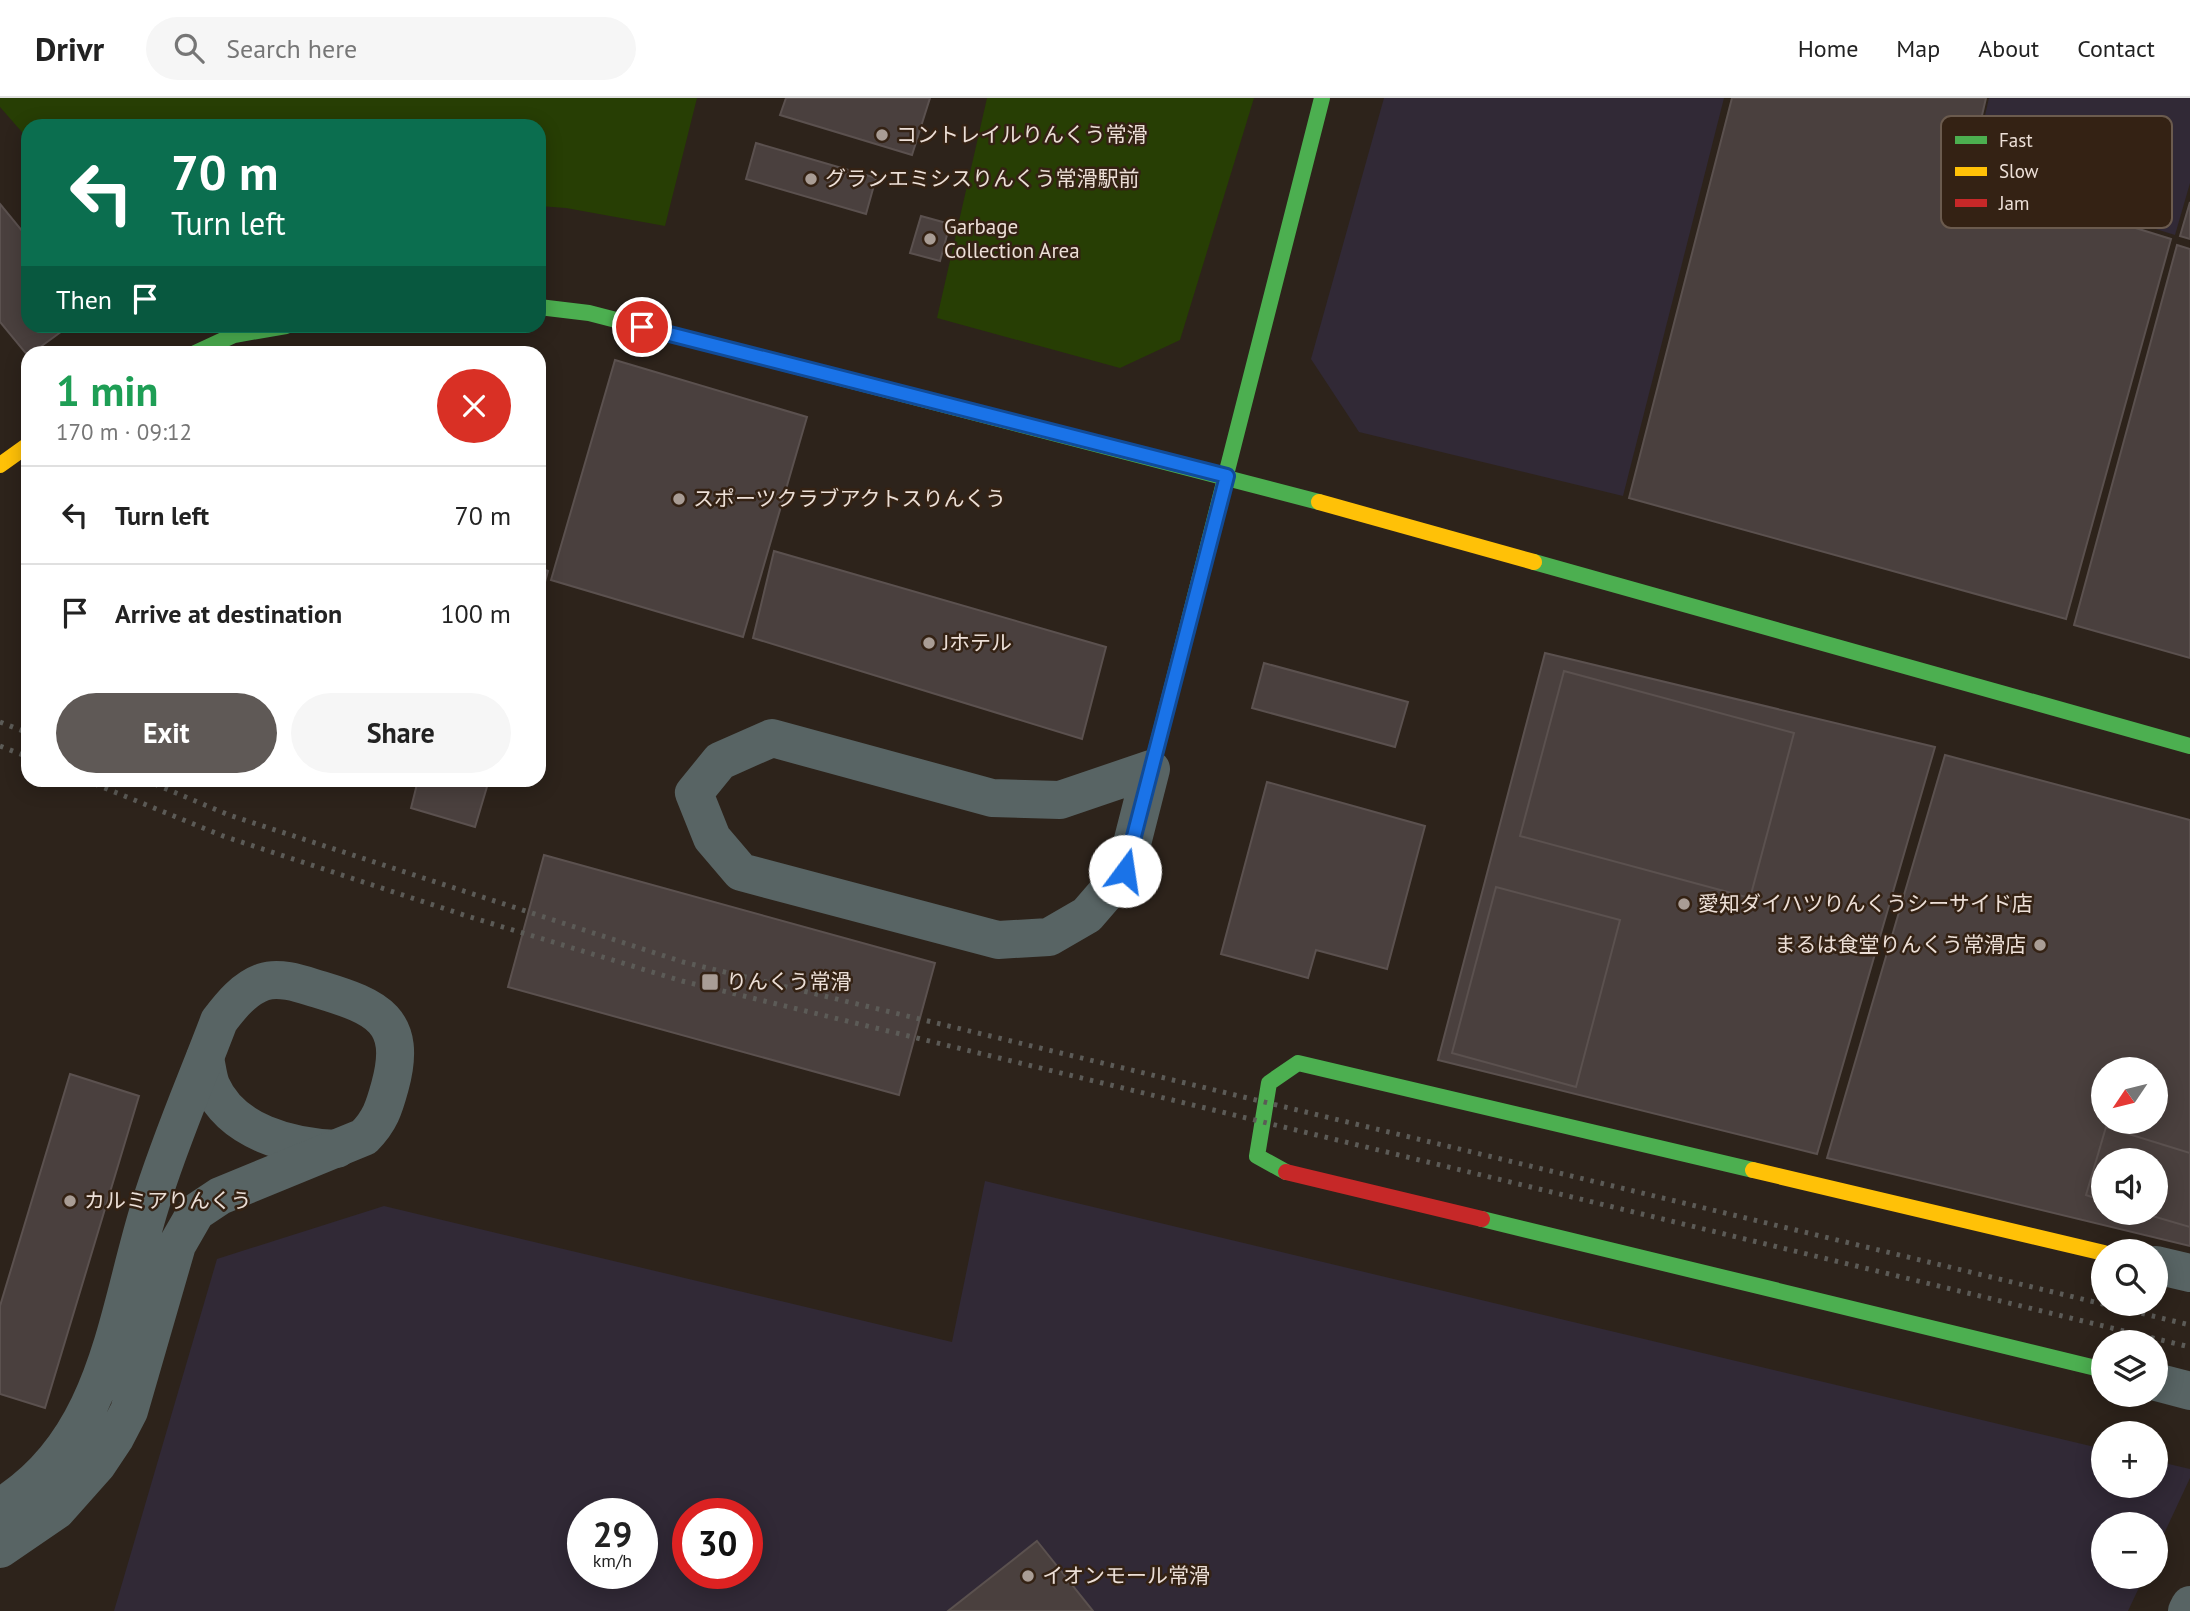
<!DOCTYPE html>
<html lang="en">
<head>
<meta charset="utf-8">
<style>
	:root { --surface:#fff; --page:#f6f6f6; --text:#222; --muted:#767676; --line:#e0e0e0; --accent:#5f5956 }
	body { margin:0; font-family:"PT Sans","Noto Sans JP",sans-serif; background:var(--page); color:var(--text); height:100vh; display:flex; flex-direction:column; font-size:26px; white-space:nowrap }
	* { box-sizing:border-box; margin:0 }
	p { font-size:23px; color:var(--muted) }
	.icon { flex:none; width:38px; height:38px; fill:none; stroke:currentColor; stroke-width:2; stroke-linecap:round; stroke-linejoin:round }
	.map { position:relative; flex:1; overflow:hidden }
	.details { position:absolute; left:21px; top:248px; width:525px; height:441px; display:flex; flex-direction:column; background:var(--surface); border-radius:21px; box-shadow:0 4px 18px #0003 }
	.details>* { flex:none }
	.hud { position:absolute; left:21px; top:21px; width:525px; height:214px; border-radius:21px; box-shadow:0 4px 18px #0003; background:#0b6e4f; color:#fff; overflow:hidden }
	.needle { width:46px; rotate:235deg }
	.fabs { position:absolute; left:2091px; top:959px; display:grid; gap:14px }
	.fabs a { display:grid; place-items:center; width:77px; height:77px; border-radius:50%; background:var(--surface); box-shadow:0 4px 18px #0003; font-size:35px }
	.speed { position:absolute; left:567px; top:1400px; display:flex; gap:14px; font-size:35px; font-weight:700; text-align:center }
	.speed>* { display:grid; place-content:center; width:91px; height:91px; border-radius:50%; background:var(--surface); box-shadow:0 4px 18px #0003; line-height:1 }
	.speed small { font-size:18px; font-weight:400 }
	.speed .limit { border:10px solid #d22; background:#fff; color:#111 }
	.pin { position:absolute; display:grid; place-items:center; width:60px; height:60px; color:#fff; margin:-30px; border:4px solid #fff; border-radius:50%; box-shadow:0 2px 7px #0007 }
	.me { position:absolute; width:77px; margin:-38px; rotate:14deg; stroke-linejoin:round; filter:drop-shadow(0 0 5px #0008) }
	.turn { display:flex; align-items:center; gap:24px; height:147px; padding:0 35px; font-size:32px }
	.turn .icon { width:91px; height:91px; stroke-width:2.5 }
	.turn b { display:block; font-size:49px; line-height:60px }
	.then { display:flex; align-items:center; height:66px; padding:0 35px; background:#0003; gap:14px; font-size:26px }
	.round { display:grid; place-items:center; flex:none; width:74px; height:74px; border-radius:37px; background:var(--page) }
	.overview { display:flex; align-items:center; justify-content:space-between; height:119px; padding:0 35px }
	h1 { font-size:42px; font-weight:800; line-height:52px; color:#1e9e55 }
	.action { display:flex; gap:14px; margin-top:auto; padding:14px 35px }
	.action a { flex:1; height:80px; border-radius:42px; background:var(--accent); color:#fff; font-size:28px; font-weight:800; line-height:80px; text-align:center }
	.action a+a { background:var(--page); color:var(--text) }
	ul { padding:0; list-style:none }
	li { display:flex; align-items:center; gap:21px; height:98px; padding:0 35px; border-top:2px solid var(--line) }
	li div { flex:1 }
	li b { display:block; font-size:26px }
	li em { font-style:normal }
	header { display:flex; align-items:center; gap:42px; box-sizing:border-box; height:98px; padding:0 35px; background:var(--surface); border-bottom:2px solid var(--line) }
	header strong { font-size:33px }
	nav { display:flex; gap:38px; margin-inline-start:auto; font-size:24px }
	.search { width:490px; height:63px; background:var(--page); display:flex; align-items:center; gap:18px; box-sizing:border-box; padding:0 24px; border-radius:38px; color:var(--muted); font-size:26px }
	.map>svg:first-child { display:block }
	.commercial { fill:#312936; fill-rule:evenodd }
	.green { fill:#273e04 }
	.building { fill:#4a403e; stroke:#5b514f; stroke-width:2; fill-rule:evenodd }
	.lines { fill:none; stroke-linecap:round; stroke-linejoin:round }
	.street { stroke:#586464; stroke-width:38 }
	.fast { stroke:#4caf50; stroke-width:16 }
	.slow { stroke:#ffc107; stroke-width:16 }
	.jam { stroke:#c62828; stroke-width:16 }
	.rail { stroke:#5c5b57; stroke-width:5; stroke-dasharray:3.5 7; stroke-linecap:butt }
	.route-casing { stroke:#114b97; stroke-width:18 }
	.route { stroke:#1a73e8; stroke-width:12 }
	.poi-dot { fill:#a99d95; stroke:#342214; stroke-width:2.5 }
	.labels { text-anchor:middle; stroke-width:5; stroke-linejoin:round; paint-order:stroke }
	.poi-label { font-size:21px; fill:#ecdfd7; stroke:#342214; text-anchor:start }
	.key { fill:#342214; stroke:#6b5b4e; stroke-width:2 }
	.key-label { font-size:19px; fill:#ecdfd7 }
</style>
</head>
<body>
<header>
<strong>Drivr</strong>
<div class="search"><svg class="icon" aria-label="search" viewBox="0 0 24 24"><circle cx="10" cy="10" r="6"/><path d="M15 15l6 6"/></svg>Search here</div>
<nav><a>Home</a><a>Map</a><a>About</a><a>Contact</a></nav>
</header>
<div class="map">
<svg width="2190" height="1513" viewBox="0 0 2190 1513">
	<rect width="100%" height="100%" fill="#2d231b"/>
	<!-- commercial -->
	<g class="commercial">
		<polygon points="1384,0 1724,0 1623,398 1359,334 1311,261"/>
		<polygon points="1989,0 2190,0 2190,85 2175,137 1972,74"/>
		<path d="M985,1083L2103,1351L2104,1388H2156V1363L2190,1371V1380L2156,1453V1426H2104V1479H2144L2128,1513H114L217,1161L384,1108L952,1244ZM583,1416H642V1475H583ZM688,1416H747V1475H688Z"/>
	</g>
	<!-- green -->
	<g class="green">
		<polygon points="0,0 697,0 665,128 566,110 539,108 539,28 28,28 28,41 0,9"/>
		<polygon points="987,0 1254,0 1180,242 1120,270 937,220"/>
	</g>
	<!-- building -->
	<g class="building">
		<polygon points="786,0 930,0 912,57 780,17"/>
		<polygon points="1732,0 1986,0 1968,78 2171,141 2066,521 1629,400"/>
		<polygon points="756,45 876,80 866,116 746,81"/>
		<polygon points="2190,104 2190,141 2180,138"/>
		<polygon points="0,106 28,140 28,228 69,228 28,258 0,224"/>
		<polygon points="921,118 950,126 940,163 910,155"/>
		<polygon points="2177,147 2190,151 2190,560 2074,527"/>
		<polygon points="615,262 807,319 743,539 551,482"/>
		<polygon points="774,453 1106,549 1082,641 753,540"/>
		<polygon points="539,470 548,473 539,506"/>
		<polygon points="1545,555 1935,649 1817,1056 1438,962"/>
		<polygon points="1264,565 1408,604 1395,649 1252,610"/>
		<polygon points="1564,573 1794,635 1750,800 1520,738"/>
		<path d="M1945,657L2190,722V1148L1827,1060ZM2104,971H2156V1024H2104ZM2104,1062H2156V1115H2104Z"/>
		<polygon points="418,682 489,682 475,729 411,710"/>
		<polygon points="1267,684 1425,728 1387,871 1316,852 1308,880 1221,856"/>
		<polygon points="544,757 935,865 899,997 508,889"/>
		<polygon points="1496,789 1620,822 1576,989 1452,955"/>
		<polygon points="70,976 139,998 45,1310 0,1296 0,1208"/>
		<polygon points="2106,1029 2190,1055 2190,1129 2142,1115 2156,1115 2156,1062 2104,1062 2104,1103 2086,1097"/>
		<polygon points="1037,1443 1093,1513 948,1513"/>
	</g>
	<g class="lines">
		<!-- street -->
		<g class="street">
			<polygon points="772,640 992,700 1060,702 1151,671 1125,773 1087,817 1049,839 998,842 741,774 712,740 694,695 720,663"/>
			<path d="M205,960C207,969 208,979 211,987C232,1035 291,1049 337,1051"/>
			<polyline points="2156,1167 2190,1175"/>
			<polyline points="2156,1284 2190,1293"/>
			<path d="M0,1409C108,1344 116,1217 150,1108C169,1045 196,984 219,923C231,907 244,891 263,884C281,878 304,887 321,892C377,909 408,922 390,988C384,1010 380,1023 364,1039L220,1098L196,1114L177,1147L129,1313L115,1340L97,1367L57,1412L0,1451"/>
			<polyline points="2187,1513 2190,1507"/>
		</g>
		<!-- fast -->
		<g class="fast">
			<polyline points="539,209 589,215 1319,404"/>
			<polyline points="193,256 234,237 286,228"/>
			<polyline points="1534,464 2190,648"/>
			<polyline points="1151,671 1322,0"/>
			<polyline points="1286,1074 1257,1058 1269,985 1298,965 1753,1072"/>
			<polyline points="1482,1121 2104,1272"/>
		</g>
		<!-- slow -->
		<g class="slow">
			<polyline points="0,367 28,347"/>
			<polyline points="1319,404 1534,464"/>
			<polyline points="1753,1072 2104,1155"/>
		</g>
		<!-- jam -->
		<polyline class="jam" points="1286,1074 1482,1121"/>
		<!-- rail -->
		<g class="rail">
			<polyline points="0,624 28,635"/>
			<polyline points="0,648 28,659"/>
			<polyline points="85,682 223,738 470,819 682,883 2190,1249"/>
			<polyline points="145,682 229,717 683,864 2190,1227"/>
		</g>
	</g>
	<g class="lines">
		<defs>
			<polyline id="route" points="642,229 1227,378 1125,773"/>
		</defs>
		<!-- route casing -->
		<use href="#route" class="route-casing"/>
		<!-- route -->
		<use href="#route" class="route"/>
	</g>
	<!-- markers -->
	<g class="poi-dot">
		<circle cx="882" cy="37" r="7"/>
		<circle cx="811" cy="81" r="7"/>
		<circle cx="930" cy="141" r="7"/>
		<circle cx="679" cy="401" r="7"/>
		<circle cx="929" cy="545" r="7"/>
		<circle cx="1684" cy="806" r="7"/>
		<circle cx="2040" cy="847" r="7"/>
		<rect x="701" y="875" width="18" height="18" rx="3.5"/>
		<circle cx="70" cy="1103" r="7"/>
		<circle cx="1028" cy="1478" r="7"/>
	</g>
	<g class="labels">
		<!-- poi labels -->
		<g class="poi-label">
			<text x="896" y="44">コントレイルりんくう常滑</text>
			<text x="825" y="88">グランエミシスりんくう常滑駅前</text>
			<text x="944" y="136">Garbage<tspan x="944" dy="24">Collection Area</tspan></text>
			<text x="693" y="408">スポーツクラブアクトスりんくう</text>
			<text x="943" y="552">Jホテル</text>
			<text x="1698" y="813">愛知ダイハツりんくうシーサイド店</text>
			<text x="2026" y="854" text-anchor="end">まるは食堂りんくう常滑店</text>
			<text x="726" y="891">りんくう常滑</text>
			<text x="84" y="1110">カルミアりんくう</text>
			<text x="1042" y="1485">イオンモール常滑</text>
		</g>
	</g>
	<!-- legend -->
	<rect x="1941" y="18" width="231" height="112" rx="10" class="key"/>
	<rect x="1955" y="38" width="32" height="8" fill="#4caf50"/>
	<rect x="1955" y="69" width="32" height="9" fill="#ffc107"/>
	<rect x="1955" y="101" width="32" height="8" fill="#c62828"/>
	<g class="key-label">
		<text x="1999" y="49">Fast</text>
		<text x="1999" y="80">Slow</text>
		<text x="1999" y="112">Jam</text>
	</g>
</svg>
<div class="fabs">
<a><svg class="needle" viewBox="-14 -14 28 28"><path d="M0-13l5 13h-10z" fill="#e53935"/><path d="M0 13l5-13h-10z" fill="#767676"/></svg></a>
<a><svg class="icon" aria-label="sound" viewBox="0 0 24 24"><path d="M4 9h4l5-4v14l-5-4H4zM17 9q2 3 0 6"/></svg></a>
<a><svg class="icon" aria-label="search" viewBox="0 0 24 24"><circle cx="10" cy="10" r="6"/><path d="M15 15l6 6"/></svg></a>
<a><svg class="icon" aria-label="layers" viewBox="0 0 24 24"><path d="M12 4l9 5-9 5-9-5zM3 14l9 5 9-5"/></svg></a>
<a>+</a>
<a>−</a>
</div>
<div class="speed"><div>29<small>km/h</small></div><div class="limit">30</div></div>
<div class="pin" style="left:642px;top:229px;background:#d93025"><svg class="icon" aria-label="arrive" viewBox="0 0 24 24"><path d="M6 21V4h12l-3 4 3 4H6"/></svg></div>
<svg class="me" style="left:1125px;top:773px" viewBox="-20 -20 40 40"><circle r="19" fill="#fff"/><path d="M0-13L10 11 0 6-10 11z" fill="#1a73e8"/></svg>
<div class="hud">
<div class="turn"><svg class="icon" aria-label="left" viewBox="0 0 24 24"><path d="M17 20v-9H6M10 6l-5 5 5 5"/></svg><div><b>70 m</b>Turn left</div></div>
<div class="then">Then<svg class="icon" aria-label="arrive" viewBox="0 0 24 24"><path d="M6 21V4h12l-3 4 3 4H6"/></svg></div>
</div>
<section class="details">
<div class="overview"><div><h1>1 min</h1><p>170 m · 09:12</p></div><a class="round" style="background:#d93025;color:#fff"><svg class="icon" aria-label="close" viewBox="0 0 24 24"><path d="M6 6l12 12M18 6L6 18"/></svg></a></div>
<ul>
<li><svg class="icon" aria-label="left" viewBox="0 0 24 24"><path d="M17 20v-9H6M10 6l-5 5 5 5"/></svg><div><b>Turn left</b></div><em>70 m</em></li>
<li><svg class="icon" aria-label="arrive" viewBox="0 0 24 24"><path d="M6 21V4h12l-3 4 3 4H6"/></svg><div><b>Arrive at destination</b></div><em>100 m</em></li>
</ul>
<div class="action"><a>Exit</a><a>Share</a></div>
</section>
</div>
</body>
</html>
